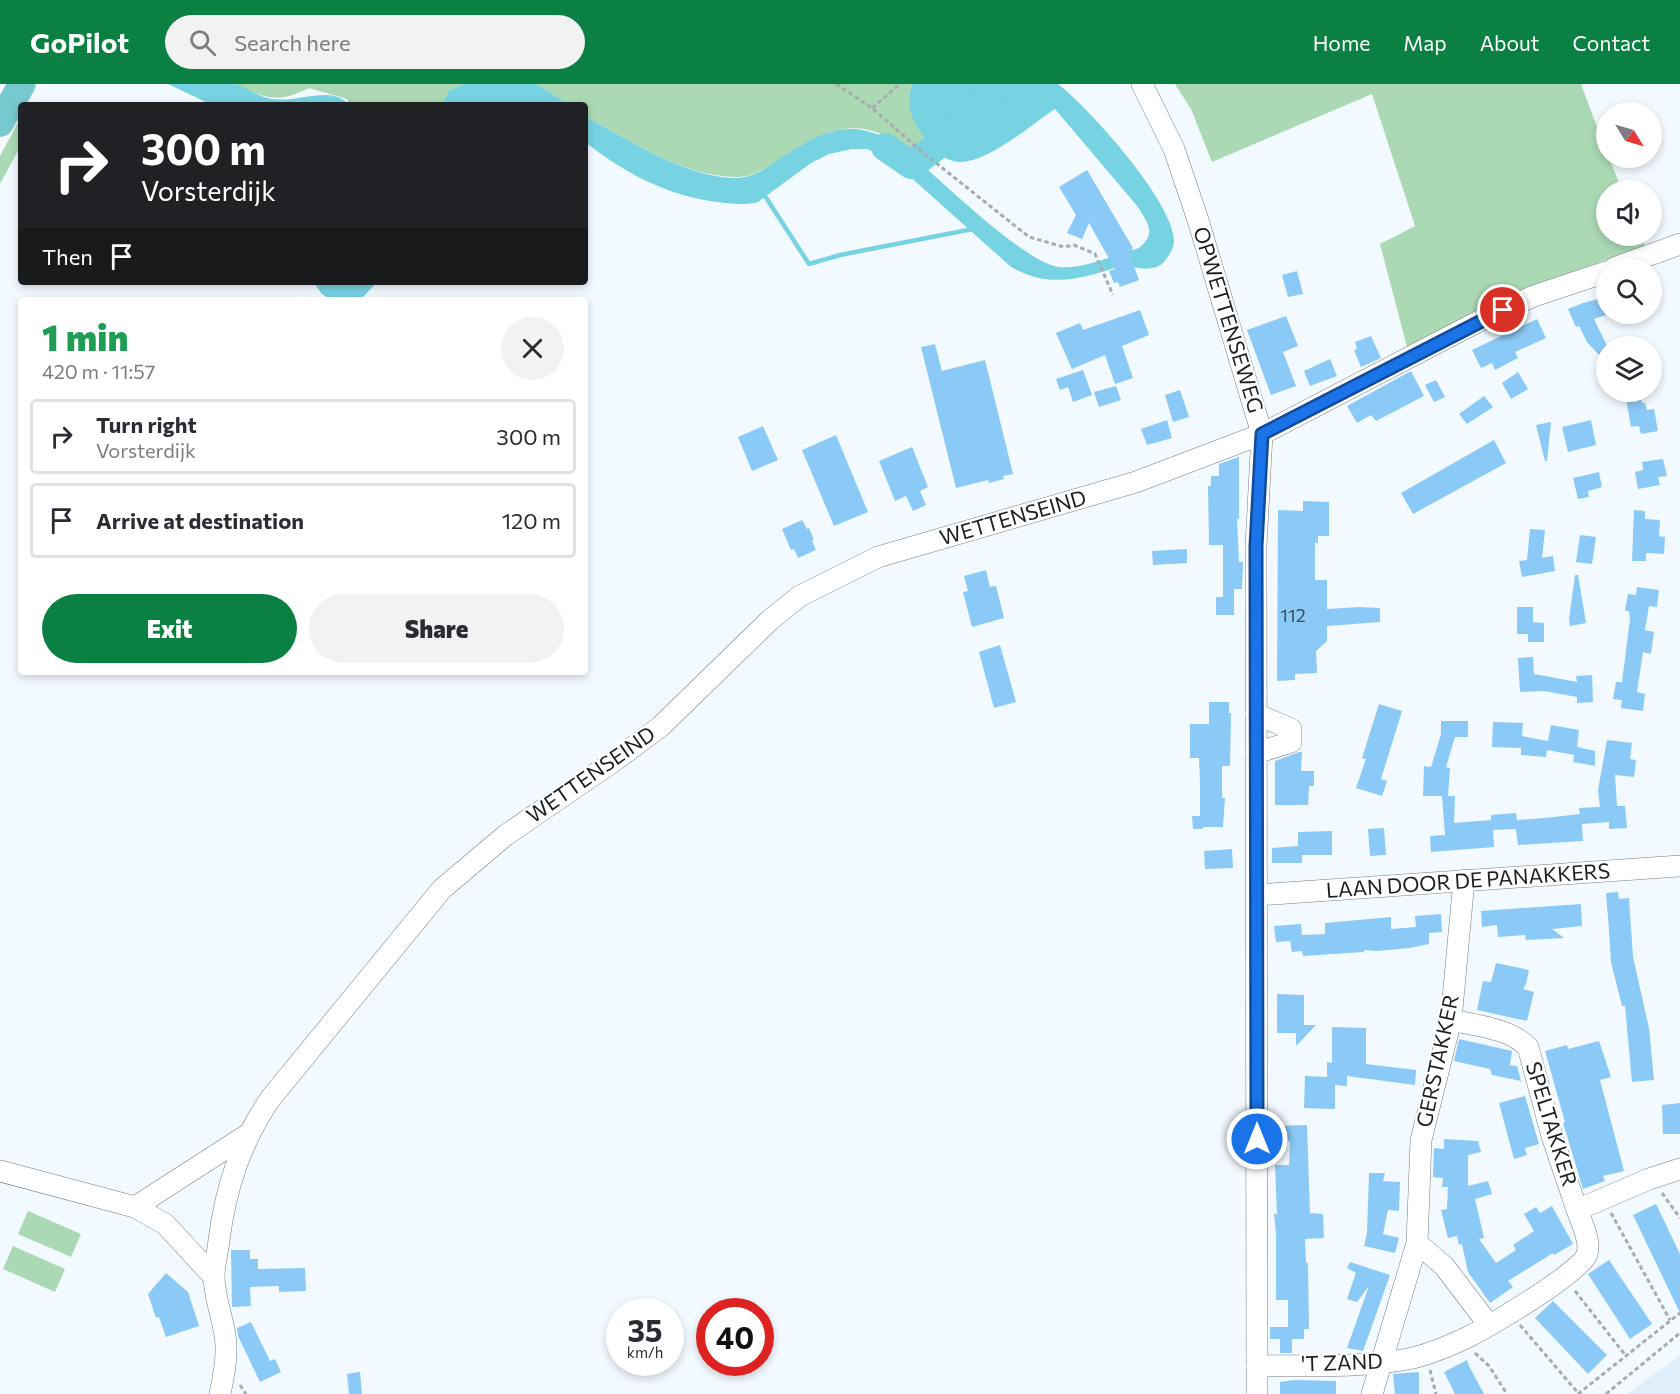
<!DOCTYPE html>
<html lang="en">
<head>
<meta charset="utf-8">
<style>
	:root { --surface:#fff; --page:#f2f2f3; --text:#2b2b33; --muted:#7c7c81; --line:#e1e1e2; --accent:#0b8043 }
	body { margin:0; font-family:Commissioner,sans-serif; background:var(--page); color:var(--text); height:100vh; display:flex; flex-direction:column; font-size:22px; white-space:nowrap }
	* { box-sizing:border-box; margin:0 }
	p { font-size:20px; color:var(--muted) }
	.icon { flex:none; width:33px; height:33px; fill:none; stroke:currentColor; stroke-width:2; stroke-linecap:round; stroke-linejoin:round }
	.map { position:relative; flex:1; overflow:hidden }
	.drawer { position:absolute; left:18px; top:213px; width:570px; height:378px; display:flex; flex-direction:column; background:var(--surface); border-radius:6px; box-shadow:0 3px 9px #0003 }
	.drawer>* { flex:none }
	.guide { position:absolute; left:18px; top:18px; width:570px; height:183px; border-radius:6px; box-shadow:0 3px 9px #0003; background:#202124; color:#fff; overflow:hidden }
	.needle { width:39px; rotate:127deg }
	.fabs { position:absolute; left:1596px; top:18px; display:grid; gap:12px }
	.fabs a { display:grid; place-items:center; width:66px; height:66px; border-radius:50%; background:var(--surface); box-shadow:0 3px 9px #0003; font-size:30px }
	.speed { position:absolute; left:606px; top:1214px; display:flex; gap:12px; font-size:30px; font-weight:700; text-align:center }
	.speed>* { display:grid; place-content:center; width:78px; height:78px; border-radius:50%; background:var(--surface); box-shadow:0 3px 9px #0003; line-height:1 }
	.speed small { font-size:15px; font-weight:400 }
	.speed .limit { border:9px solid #d22; background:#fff; color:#111 }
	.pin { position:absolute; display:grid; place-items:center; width:51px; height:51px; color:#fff; margin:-26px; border:3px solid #fff; border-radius:50%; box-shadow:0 2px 6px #0007 }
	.me { position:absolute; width:66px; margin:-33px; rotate:0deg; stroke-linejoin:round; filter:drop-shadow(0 0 4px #0008) }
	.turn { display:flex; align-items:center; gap:21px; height:126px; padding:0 24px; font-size:27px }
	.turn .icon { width:78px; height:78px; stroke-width:2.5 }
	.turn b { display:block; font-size:42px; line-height:51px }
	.then { display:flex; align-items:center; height:57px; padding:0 24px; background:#0003; gap:12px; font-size:22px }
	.round { display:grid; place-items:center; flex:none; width:63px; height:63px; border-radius:32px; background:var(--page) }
	.summary { display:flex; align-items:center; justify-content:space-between; height:102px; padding:0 24px }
	h1 { font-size:36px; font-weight:800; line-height:45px; color:#1e9e55 }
	.cta { display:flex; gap:12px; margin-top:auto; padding:12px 24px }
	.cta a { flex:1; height:69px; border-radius:36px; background:var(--accent); color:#fff; font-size:24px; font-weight:800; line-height:69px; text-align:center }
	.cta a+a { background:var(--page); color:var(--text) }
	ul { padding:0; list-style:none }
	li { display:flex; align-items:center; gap:18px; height:75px; margin:0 12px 9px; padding:0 12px; border:3px solid var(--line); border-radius:6px }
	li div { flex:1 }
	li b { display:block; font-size:22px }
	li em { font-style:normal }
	header { display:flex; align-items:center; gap:36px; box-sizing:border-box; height:84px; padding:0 30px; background:var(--accent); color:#fff }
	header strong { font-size:28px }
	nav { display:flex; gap:33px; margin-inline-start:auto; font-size:21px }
	.search { width:420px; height:54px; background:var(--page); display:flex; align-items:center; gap:15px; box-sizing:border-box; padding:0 21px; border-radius:33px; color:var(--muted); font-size:22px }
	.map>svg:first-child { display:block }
	.built { fill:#dfeefa }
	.green { fill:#aad9b3 }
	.water { fill:#77d2e2 }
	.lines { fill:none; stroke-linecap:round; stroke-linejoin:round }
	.stream { stroke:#77d2e2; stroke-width:4.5 }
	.river { stroke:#77d2e2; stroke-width:28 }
	.building { fill:#8bc9f6 }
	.minor-casing { stroke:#767d83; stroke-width:22 }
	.major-casing { stroke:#d6d7d7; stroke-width:28 }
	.path { stroke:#a7acb0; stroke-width:3; stroke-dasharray:4.5 3; stroke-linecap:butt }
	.minor { stroke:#fff; stroke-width:21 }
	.major { stroke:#76c9cf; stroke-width:27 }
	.route-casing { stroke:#114b97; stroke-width:15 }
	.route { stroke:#1a73e8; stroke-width:10 }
	.labels { text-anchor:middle; stroke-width:4.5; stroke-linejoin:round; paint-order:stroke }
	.number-label { font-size:18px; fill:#384a56 }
	.street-label { font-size:21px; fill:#1c1f21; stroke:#fff }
</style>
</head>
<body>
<header>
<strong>GoPilot</strong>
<div class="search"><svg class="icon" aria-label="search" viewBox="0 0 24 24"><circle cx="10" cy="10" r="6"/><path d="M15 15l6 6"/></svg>Search here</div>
<nav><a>Home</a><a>Map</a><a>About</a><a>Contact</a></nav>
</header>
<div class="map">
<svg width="1680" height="1310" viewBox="0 0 1680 1310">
	<rect width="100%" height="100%" fill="#f3faff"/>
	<!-- built -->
	<polygon class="built" points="1680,1271 1680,1310 1627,1310"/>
	<!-- green -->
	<g class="green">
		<path d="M233,0H463L449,7L441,21H349L347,15L309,4C275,21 266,13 233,0Z"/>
		<path d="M537,0H913C901,22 925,48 936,67L942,71L926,83C914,74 903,63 890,55C852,31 813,52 781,74C767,83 753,94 736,93C684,93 628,56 585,32V21H570Z"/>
		<polygon points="1175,0 1581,0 1606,67 1606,74 1609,74 1622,106 1606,106 1606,152 1641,152 1645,162 1541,199 1407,263 1380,160 1415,142 1372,10 1212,78 1191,25"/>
		<polygon points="21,33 21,61 0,100 0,72"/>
		<polygon points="28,1127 81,1150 71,1173 18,1150"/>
		<polygon points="13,1162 65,1185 55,1208 3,1185"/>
	</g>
	<!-- water -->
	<g class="water">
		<path d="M168,0C188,0 214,0 233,0C246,2 258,13 272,15C298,19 332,0 349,21H212Z"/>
		<polygon points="463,0 537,0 570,21 522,21 506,19 441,21 449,7"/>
		<path d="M913,0H1058C1089,24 1174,118 1174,157C1174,163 1170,170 1167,174C1160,186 1146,186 1134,183L1132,178C1090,192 1050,208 1010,182L907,90L879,70L867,65H852L829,70L811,79L758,118C747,121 737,120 725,119C672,114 627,91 585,58V32C626,55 689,95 737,94C755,93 768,83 782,73C828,42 859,32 907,67C936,92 1026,180 1059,183C1081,186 1117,170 1139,164C1157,149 1148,140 1138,123L1055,25C1031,40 979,88 950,76C936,71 926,56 918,44C910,33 906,13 913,0Z"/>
		<polygon points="313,198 377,198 364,212 357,216 331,216 322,210"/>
	</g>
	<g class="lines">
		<!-- stream -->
		<polyline class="stream" points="763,109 809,180 840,171 973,145"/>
		<!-- river -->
		<polyline class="river" points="885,63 911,81 932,66 1001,0"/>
	</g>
	<!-- building -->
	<g class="building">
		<polygon points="1087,86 1133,164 1129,169 1139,196 1120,203 1118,198 1114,199 1109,187 1115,185 1089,139 1082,155 1067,149 1076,131 1059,103"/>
		<polygon points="1297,187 1303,210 1288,213 1282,191"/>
		<polygon points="1606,213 1606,231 1594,235 1607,262 1606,267 1599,271 1587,258 1579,242 1576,243 1568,225 1583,219"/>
		<polygon points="1140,226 1149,251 1122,262 1133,294 1115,300 1105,271 1072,285 1056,249 1080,239 1083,246"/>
		<polygon points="1286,232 1298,262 1283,268 1296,302 1271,311 1247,246"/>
		<polygon points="1537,235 1546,254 1515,268 1518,274 1495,286 1492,279 1481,284 1472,266"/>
		<polygon points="1371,252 1381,274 1361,283 1354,266 1357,265 1355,258"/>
		<polygon points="935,260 942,287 985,276 1013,390 1003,392 1004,395 989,399 988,396 956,404 921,263"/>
		<polygon points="1330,275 1337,292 1310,302 1304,287"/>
		<polygon points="1083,286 1092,311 1073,318 1068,303 1060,306 1056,295"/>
		<polygon points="1411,287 1424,312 1376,337 1371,331 1357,339 1347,322"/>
		<polygon points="1518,288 1528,305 1511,315 1502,299"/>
		<polygon points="1436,296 1445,313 1434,318 1425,301"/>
		<polygon points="1116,302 1121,316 1099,323 1094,308"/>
		<polygon points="1180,306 1189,333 1173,338 1165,311"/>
		<polygon points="1640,311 1642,319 1645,319 1647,326 1654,325 1658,347 1641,350 1639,342 1631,343 1626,314"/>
		<polygon points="1484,312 1493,323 1467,340 1459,330"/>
		<polygon points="1167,336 1172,354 1147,361 1141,345"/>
		<polygon points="1591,336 1596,361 1568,368 1562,343"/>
		<polygon points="1551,338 1547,377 1545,377 1536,341"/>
		<polygon points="763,342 778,376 752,387 738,353"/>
		<polygon points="836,351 868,428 834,442 802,366"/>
		<polygon points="1494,356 1506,379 1413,430 1401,409"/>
		<polygon points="912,363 928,403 920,407 926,421 913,427 906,412 895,417 879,377"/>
		<polygon points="1239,373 1239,435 1237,435 1239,478 1243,478 1242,505 1234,505 1234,531 1216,531 1216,513 1223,513 1223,461 1209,461 1208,402 1211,402 1211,392 1219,392 1219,380"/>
		<polygon points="1663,375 1667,392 1658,393 1660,401 1638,405 1635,388 1643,386 1642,378"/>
		<polygon points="1599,388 1602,403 1588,407 1589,413 1578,415 1573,394"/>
		<polygon points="1303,417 1329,418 1329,452 1318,452 1318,459 1315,459 1315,496 1327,496 1327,525 1360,523 1380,524 1380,538 1327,542 1327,557 1316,567 1317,589 1295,590 1295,596 1277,597 1278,426 1303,427"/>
		<polygon points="1634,426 1645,427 1645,435 1660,436 1659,452 1665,453 1664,470 1646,469 1646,477 1632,477"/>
		<polygon points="802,436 807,445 809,444 814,456 812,457 816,466 798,474 794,465 791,466 782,445"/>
		<polygon points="1530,445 1545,446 1542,474 1553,472 1555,487 1522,493 1519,477 1527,476"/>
		<polygon points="1580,451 1596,453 1592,480 1576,478"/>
		<polygon points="1187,465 1187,479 1153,481 1152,467"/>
		<polygon points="986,486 990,503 996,502 1004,534 972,543 963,508 968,507 964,492"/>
		<polygon points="1575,491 1578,491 1586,539 1570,542 1569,535"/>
		<polygon points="1637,503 1659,506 1657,523 1649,522 1645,546 1654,548 1651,570 1643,568 1637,608 1645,610 1643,627 1621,624 1622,616 1613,615 1616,598 1622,598 1630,535 1629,527 1625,527 1628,510 1636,511"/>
		<polygon points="1517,523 1533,523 1533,538 1544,539 1544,558 1528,558 1528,550 1517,550"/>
		<polygon points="1000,561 1016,618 994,624 979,568"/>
		<polygon points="1533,573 1534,590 1577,598 1576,592 1592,591 1593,618 1577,619 1577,613 1544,607 1520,608 1518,574"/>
		<polygon points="1209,618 1229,618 1229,629 1231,629 1230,682 1222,682 1222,714 1225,714 1223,743 1204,743 1202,745 1193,745 1192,732 1200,732 1200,698 1199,674 1190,674 1190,640 1209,640"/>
		<polygon points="1379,620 1402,627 1381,695 1387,697 1382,712 1356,704 1366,675 1362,674"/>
		<polygon points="1441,637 1468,637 1468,653 1455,653 1446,683 1450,684 1448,712 1455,712 1454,739 1491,736 1491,731 1516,729 1517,736 1544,734 1580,730 1579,724 1600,723 1598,706 1607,656 1632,659 1630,675 1636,676 1634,693 1615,691 1617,722 1625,722 1627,744 1609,745 1609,738 1582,740 1583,757 1518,761 1516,745 1493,746 1494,763 1431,768 1430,752 1445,751 1442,712 1423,712 1424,682 1431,683 1441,650"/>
		<polygon points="1493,638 1523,639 1522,652 1548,657 1551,641 1579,646 1577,663 1595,667 1595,682 1573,678 1574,671 1547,666 1546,673 1521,671 1521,664 1492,663"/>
		<polygon points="1299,668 1302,668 1301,687 1314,687 1314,702 1309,702 1308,721 1275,721 1275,677"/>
		<polygon points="1384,744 1386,771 1370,772 1368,745"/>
		<polygon points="1332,747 1332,771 1302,771 1302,779 1272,779 1272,764 1298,762 1298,748"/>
		<polygon points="1232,765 1233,784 1205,785 1204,767"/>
		<polygon points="1618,808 1619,815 1629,814 1633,873 1649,944 1654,996 1632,998 1625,922 1622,922 1611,878 1609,846 1606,809"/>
		<polygon points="1581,820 1582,842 1552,845 1564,854 1526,856 1525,851 1498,853 1497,841 1482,843 1481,827"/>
		<polygon points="1441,830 1442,848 1429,849 1429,860 1409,864 1377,867 1364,866 1364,868 1303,872 1302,867 1292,868 1290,857 1276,858 1274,842 1301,840 1302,851 1325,850 1325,839 1391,833 1391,845 1416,843 1415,832"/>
		<polygon points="1496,879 1529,886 1526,900 1523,905 1534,908 1527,937 1477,926 1483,897 1491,898"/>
		<polygon points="1277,910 1304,911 1304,941 1316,941 1296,962 1296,949 1277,949"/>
		<polygon points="1332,943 1366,944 1366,980 1416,986 1415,1001 1347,992 1347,1002 1335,1001 1335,1025 1304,1024 1305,992 1327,993 1327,978 1332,979"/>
		<polygon points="1459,955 1512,967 1510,981 1517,982 1521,997 1492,991 1490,985 1454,977"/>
		<polygon points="1599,957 1611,993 1600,996 1624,1087 1603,1092 1605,1097 1583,1105 1563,1039 1565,1038 1545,967 1567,961 1568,965"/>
		<polygon points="1525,1012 1539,1060 1525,1064 1527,1071 1514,1075 1499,1019"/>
		<polygon points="1680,1019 1680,1050 1663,1050 1662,1021"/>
		<polygon points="1307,1041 1310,1129 1323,1130 1324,1154 1305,1155 1306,1179 1308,1179 1309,1245 1304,1245 1304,1255 1292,1255 1292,1269 1280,1269 1280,1255 1270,1255 1270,1243 1288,1243 1288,1216 1276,1216 1276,1150 1274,1129 1277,1131 1275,1081 1289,1081 1290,1057 1275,1057 1275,1042"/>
		<polygon points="1444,1055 1478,1057 1481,1068 1468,1071 1468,1102 1488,1097 1492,1110 1475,1115 1484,1154 1479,1155 1496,1179 1516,1166 1513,1161 1534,1147 1524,1130 1536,1123 1540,1129 1552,1122 1573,1160 1554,1171 1553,1169 1508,1197 1513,1203 1490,1219 1468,1188 1462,1160 1459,1161 1457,1152 1448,1154 1441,1126 1447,1125 1448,1103 1442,1103 1443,1094 1433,1093 1434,1064 1444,1065"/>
		<polygon points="1369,1089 1385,1089 1383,1097 1400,1098 1399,1127 1388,1126 1383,1150 1399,1154 1395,1169 1364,1162 1367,1149"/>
		<polygon points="1656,1120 1680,1170 1680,1229 1633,1131"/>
		<polygon points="231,1166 250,1166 250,1175 258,1175 258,1185 305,1184 306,1207 279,1208 279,1202 250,1203 251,1222 232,1223"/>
		<polygon points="1609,1176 1652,1240 1630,1255 1588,1190"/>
		<polygon points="1350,1178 1390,1191 1363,1267 1347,1264 1369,1202 1357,1218 1347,1215 1356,1189 1347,1184"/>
		<polygon points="166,1189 188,1208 199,1242 166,1253 159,1233 156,1234 148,1210"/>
		<polygon points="1553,1217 1607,1271 1588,1290 1535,1234"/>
		<polygon points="251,1238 270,1277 275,1275 281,1288 260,1298 238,1252 237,1244"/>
		<polygon points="1467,1276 1469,1282 1484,1310 1455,1310 1444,1288"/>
		<polygon points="360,1288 362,1310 349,1310 347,1290"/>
		<polygon points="1419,1288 1419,1310 1395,1310 1393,1290"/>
		<polygon points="1294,1296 1336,1297 1336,1310 1280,1310 1280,1298"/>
	</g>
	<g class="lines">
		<defs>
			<g id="minor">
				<polyline points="1142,0 1174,65 1198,136 1262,350 1256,462 1257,1310"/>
				<polyline points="1614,184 1680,160"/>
				<polyline points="1256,630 1291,645 1291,658 1256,669"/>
				<polyline points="1257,811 1680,782"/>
				<path d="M1451,936C1477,942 1509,944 1528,963L1552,1052L1577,1126"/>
				<polyline points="0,1087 135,1123 165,1140 214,1193"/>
				<polyline points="135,1123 250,1049"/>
				<polyline points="1417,1159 1444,1182 1489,1241"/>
				<path d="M1257,1282C1307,1281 1359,1284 1408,1275C1428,1271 1449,1262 1468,1253C1488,1243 1582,1188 1587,1170C1591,1157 1582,1139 1577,1126L1649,1095L1680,1085"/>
				<path d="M220,1310C224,1290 228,1271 225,1251C222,1232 214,1211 214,1192C214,1180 218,1168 219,1156C226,1103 240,1060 270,1015L442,805L506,751L614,677L660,643L770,536L800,512L878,473L1136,398L1262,350L1487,233L1534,212L1606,188"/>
				<polyline points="1372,1310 1417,1159 1421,1056 1451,936 1464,796"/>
			</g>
			<polyline id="major" points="0,39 22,0"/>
		</defs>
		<!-- minor casing -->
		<use href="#minor" class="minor-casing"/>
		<!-- major casing -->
		<use href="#major" class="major-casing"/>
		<!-- path -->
		<g class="path">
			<polyline points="836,0 872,24 921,67 1029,153 1064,163 1074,161 1095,170 1113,211"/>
			<polyline points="872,24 900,0"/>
			<polyline points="1662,1109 1680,1134"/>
			<polyline points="1611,1129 1670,1236"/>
			<polyline points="1575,1207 1626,1272"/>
			<polyline points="1520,1241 1579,1310"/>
			<polyline points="1475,1269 1489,1282 1507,1310"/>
			<polyline points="1430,1286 1436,1310"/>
			<polyline points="240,1301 246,1310"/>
			<polyline points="1578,1310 1680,1229"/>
			<polyline points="1606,1310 1680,1249"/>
		</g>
		<!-- minor -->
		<use href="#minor" class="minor"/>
		<!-- major -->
		<use href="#major" class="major"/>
	</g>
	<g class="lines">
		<defs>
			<polyline id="route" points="1257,1055 1256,462 1262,350 1503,226"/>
		</defs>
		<!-- route casing -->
		<use href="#route" class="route-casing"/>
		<!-- route -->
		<use href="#route" class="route"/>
	</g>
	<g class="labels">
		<!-- number labels -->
		<g class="number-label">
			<text x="1293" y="538">112</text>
		</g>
		<!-- street labels -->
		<g class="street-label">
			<text transform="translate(1228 236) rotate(73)" y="7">OPWETTENSEWEG</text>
			<text transform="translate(1013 434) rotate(-16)" y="7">WETTENSEIND</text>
			<text transform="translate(591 691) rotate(-35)" y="7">WETTENSEIND</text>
			<text transform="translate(1468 797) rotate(-4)" y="7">LAAN DOOR DE PANAKKERS</text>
			<text transform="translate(1438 977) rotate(-78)" y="7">GERSTAKKER</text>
			<text transform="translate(1551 1040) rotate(73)" y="7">SPELTAKKER</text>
			<text transform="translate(1342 1279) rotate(-2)" y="7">'T ZAND</text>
		</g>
	</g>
</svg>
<div class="fabs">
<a><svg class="needle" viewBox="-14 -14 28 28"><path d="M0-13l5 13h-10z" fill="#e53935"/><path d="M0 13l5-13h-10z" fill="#7c7c81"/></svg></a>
<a><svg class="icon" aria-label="sound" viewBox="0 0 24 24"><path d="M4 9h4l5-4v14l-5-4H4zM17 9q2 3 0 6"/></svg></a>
<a><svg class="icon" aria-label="search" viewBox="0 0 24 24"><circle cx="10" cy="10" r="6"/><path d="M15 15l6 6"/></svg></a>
<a><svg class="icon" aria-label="layers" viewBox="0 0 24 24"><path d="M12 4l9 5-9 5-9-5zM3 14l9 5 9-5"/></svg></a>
</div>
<div class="speed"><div>35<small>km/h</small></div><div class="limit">40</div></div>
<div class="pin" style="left:1503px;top:226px;background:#d93025"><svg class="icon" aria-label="arrive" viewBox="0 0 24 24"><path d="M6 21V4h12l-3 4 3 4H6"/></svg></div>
<svg class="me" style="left:1257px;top:1055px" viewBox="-20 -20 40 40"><circle r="17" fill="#1a73e8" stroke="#fff" stroke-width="3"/><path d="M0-11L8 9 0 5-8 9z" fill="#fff"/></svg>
<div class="guide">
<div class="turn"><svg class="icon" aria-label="right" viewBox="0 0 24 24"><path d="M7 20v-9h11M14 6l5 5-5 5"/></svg><div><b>300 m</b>Vorsterdijk</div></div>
<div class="then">Then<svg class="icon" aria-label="arrive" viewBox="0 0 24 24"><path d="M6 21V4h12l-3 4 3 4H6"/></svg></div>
</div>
<section class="drawer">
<div class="summary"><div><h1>1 min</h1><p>420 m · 11:57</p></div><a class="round"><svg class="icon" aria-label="close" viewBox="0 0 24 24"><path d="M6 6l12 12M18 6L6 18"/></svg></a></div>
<ul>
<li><svg class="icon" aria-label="right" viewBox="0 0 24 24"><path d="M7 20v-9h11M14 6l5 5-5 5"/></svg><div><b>Turn right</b><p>Vorsterdijk</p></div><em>300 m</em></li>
<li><svg class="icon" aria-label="arrive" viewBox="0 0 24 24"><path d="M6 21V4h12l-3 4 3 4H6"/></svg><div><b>Arrive at destination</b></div><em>120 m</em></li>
</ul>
<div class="cta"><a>Exit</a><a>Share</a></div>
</section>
</div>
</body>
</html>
